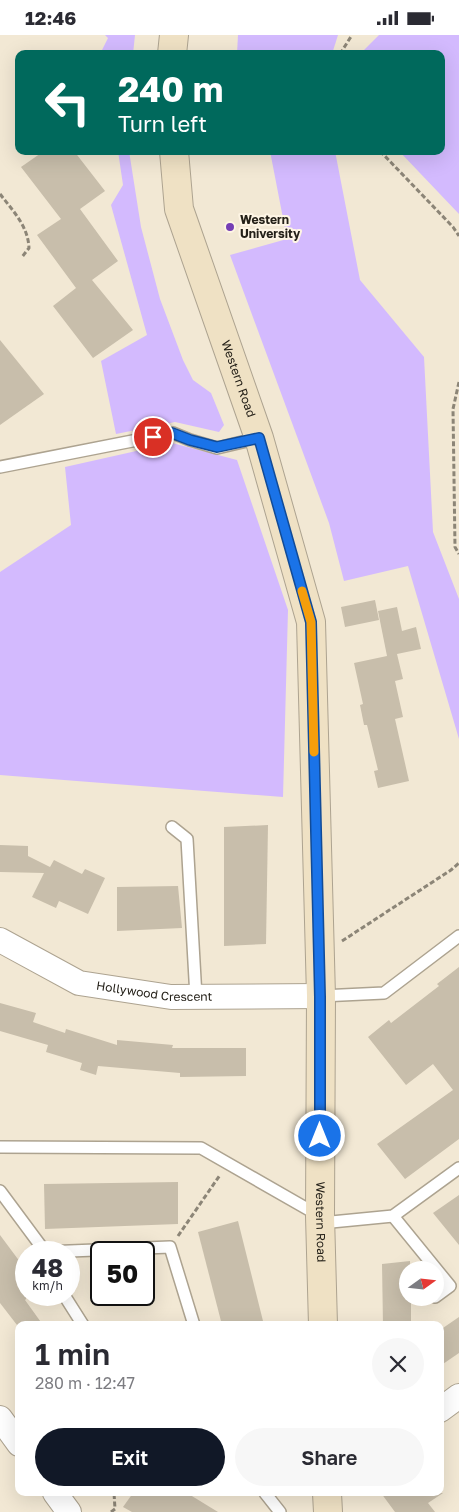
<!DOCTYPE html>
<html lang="en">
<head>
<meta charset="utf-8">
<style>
	:root { --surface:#fff; --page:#f7f7f7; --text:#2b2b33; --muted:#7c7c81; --accent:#111827 }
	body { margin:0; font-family:"Golos Text",sans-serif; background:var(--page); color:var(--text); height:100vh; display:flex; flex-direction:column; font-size:19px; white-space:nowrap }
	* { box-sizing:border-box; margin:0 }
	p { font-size:16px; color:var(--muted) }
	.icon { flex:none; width:28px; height:28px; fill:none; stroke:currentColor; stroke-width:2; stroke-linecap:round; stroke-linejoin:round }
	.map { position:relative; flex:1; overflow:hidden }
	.drawer { position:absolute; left:15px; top:1286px; width:429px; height:175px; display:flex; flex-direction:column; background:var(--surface); border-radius:10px; box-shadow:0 5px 20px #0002 }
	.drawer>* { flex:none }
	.guide { position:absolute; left:15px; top:15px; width:430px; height:105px; border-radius:10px; box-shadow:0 5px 20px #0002; background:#00695c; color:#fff; overflow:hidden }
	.needle { width:32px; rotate:75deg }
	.tools { position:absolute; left:399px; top:1226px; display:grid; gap:10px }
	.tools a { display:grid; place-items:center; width:45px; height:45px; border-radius:50%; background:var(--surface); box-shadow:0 5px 20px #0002; font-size:25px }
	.speed { position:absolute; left:15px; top:1206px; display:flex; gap:10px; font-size:25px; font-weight:700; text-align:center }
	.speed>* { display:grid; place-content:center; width:65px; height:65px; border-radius:50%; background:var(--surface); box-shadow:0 5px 20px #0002; line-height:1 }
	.speed small { font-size:12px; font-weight:400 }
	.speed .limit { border:2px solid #111; border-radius:8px; background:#fff; color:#111 }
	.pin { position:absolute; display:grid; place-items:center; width:42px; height:42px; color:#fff; margin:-21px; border:2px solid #fff; border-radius:50%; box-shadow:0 1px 5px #0007 }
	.me { position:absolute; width:55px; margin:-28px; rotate:0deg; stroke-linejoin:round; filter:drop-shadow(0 0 4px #0008) }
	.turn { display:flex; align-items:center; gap:18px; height:105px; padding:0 20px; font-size:22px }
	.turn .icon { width:65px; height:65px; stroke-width:2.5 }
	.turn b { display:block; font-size:35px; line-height:42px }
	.round { display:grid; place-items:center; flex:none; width:52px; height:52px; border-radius:26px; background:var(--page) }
	.overview { display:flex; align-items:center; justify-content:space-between; height:85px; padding:0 20px }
	h1 { font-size:30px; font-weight:600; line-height:38px }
	.cta { display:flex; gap:10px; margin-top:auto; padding:10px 20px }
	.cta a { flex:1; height:58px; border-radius:30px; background:var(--accent); color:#fff; font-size:20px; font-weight:600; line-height:58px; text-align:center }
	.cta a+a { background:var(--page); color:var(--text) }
	.status { display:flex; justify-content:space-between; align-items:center; height:35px; padding:0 25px; background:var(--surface); direction:ltr }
	.status svg { height:14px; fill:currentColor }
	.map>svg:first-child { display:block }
	.green { fill:#d3bafe }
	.building { fill:#c8beab }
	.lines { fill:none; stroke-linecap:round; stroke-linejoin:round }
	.lane-casing { stroke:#ada390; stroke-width:14 }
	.street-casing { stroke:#ada390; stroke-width:26 }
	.secondary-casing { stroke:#ada390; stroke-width:30 }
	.path { stroke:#8c8577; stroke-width:3; stroke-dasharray:5 2.5; stroke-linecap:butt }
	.lane { stroke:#fff; stroke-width:11 }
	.street { stroke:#fff; stroke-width:24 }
	.secondary { stroke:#efe1c4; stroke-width:28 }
	.route-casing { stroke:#114b97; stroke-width:12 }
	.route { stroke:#1a73e8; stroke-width:9 }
	.slow { stroke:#f59e0b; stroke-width:9 }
	.poi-dot { fill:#753eb5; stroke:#fef5e5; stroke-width:2 }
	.labels { text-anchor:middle; stroke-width:4; stroke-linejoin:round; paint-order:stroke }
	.poi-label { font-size:12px; font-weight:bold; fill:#252119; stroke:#fef5e5; text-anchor:start }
	.street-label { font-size:12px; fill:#252119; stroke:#fef5e5 }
</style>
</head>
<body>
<div class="status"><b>12:46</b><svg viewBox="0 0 49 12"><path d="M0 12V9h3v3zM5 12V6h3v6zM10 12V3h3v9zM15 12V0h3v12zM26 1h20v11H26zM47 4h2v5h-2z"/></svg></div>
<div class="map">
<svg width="459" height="1477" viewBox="0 0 459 1477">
	<rect width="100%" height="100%" fill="#f2e8d4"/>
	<!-- green -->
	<g class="green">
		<polygon points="105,0 135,0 133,19 100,19 108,3"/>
		<polygon points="238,0 338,0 332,19 237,19"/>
		<polygon points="379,0 459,0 459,179 399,116 441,116 441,19 360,19"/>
		<polygon points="118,116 129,116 141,192 160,264 183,325 193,345 211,358 224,390 219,397 175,387 116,399 101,326 147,300 111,170 123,150"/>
		<polygon points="270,116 335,116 360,245 424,322 433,497 459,564 459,704 408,531 344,546 329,488 230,220 287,204"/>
		<polygon points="172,408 237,425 288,575 283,762 0,740 0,537 71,490 65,432"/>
	</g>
	<!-- building -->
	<g class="building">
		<polygon points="44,116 74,116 105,156 80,174 118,226 92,245 133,295 93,323 53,271 76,253 37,200 61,184 21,132"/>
		<polygon points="0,305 44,359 0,390"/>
		<polygon points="375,565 379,585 345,592 341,572"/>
		<polygon points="397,572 402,596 416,592 421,614 397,619 403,644 395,646 403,682 395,684 409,746 378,753 374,736 378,735 367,690 364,690 360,670 363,669 354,628 387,621 378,576"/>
		<polygon points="268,790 266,909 224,911 224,792"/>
		<polygon points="0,810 28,811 28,821 50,832 54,825 82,839 85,834 105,843 88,879 59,866 56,873 32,862 44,838 0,837"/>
		<polygon points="178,851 182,893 117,896 117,852"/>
		<polygon points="459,932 459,1104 405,1144 377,1109 453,1055 433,1029 406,1050 368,1002 389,985 391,988 439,951 437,949"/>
		<polygon points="0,968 36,978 33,987 65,998 66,994 117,1010 117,1005 173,1010 172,1013 246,1013 246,1041 180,1042 180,1038 98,1031 96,1040 80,1035 82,1028 46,1017 48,1010 0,996"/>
		<polygon points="178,1147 178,1189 45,1194 44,1149"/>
		<polygon points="459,1160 459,1210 433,1178"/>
		<polygon points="238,1186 264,1290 222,1290 198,1197"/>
		<polygon points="0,1200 26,1235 26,1264 25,1265 43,1290 17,1290 0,1268"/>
		<polygon points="410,1226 410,1235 408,1235 408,1262 411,1262 411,1290 383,1290 382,1229"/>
		<polygon points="459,1282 459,1318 440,1331 440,1295"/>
		<polygon points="133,1458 187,1458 218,1477 132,1477 123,1472"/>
		<polygon points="381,1458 443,1458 428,1468 435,1477 395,1477"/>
	</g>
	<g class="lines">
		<defs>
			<g id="lane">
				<polyline points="0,432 173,398 190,405 217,413 259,403"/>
				<polyline points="172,792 187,804 196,962"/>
				<polyline points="321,961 384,958 459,901"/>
				<polyline points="0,1112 201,1113 318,1180"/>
				<polyline points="0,1156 46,1218"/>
				<polyline points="393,1181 450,1251 435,1262"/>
				<polyline points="321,1188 393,1181 459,1133"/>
				<polyline points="45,1217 170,1212 194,1290"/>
				<polyline points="64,1260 83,1290"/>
				<polyline points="265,1458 280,1477"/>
			</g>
			<g id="street">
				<path id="s1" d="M0,905L79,948L171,962L321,961"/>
				<polyline points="440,1375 459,1361"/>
				<polyline points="0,1383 19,1409"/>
				<polyline points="55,1458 69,1477"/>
			</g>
			<g id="secondary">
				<polyline points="172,19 174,0"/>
				<path id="s2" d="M174,116L179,174L259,403L311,587L321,961L320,1181L323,1290"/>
				<polyline points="327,1458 328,1477"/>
			</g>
		</defs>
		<!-- lane casing -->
		<use href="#lane" class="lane-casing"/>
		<!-- street casing -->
		<use href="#street" class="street-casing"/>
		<!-- secondary casing -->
		<use href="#secondary" class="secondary-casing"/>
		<!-- path -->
		<g class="path">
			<polyline points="340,19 352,0"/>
			<polyline points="380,116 453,192 459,201"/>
			<path d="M0,159C13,176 28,191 29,213L22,222"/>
			<polyline points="459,347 453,374 455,512 459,519"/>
			<polyline points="342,906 451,835 459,828"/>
			<polyline points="178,1201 220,1140"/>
			<polyline points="111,1477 115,1474 114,1458"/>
		</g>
		<!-- lane -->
		<use href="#lane" class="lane"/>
		<!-- street -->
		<use href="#street" class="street"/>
		<!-- secondary -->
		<use href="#secondary" class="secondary"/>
	</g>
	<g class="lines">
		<defs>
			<polyline id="route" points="153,402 172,398 190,405 217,412 259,403 311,587 320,962 320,1101"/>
		</defs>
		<!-- route casing -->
		<use href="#route" class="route-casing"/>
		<!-- route -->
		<use href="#route" class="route"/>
		<!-- slow -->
		<polyline class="slow" points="302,556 311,587 314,717"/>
	</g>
	<!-- markers -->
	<circle class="poi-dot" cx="230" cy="192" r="5"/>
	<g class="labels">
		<!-- poi labels -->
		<g class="poi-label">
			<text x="240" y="189">Western<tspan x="240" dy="14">University</tspan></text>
		</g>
		<!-- street labels -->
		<g class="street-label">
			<text dy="4" stroke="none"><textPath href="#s2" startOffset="238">Western Road</textPath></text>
			<text dy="4" stroke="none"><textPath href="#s1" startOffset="166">Hollywood Crescent</textPath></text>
			<text dy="4" stroke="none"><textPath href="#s2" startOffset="1092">Western Road</textPath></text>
		</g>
	</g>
</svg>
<div class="tools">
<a><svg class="needle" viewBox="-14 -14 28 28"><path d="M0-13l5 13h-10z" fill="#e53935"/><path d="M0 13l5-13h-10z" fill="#7c7c81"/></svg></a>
</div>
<div class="speed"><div>48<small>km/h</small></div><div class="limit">50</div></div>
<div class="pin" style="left:153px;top:402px;background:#d93025"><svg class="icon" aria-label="arrive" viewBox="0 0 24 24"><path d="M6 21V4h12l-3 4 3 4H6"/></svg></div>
<svg class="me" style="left:320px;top:1101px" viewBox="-20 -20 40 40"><circle r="17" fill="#1a73e8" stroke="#fff" stroke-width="3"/><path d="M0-11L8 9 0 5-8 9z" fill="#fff"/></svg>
<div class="guide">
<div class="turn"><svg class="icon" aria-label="left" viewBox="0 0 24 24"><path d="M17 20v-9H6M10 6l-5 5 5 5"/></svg><div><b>240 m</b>Turn left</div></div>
</div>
<section class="drawer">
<div class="overview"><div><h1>1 min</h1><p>280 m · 12:47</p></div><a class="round"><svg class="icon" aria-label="close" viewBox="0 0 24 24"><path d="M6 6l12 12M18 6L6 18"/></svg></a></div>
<div class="cta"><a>Exit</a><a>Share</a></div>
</section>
</div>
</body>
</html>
